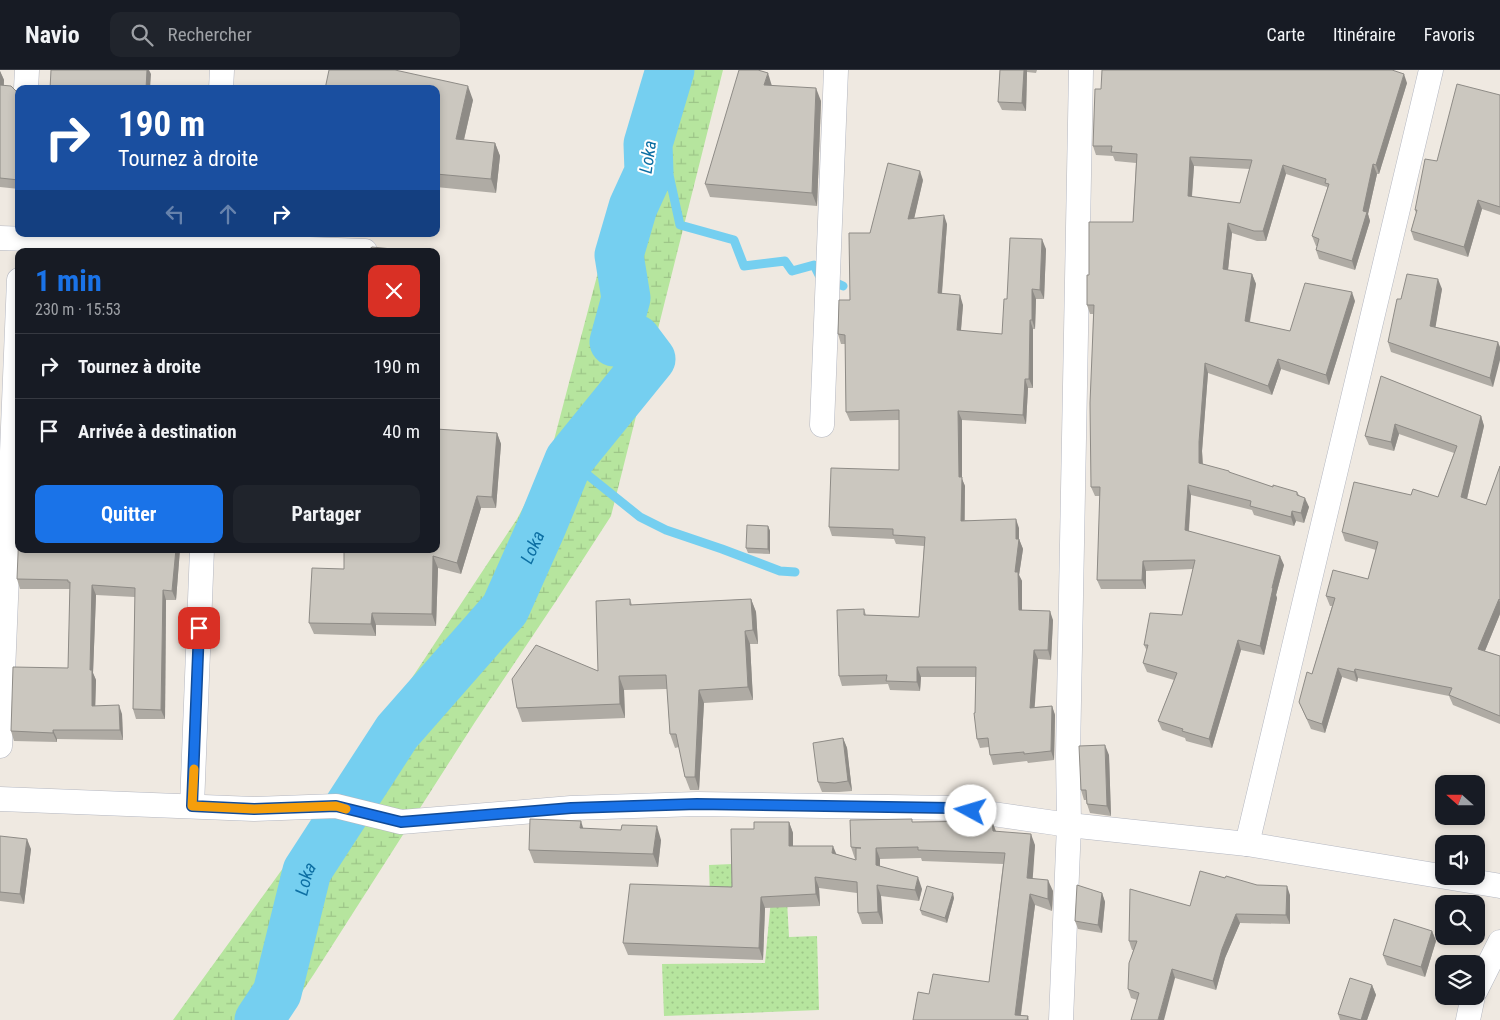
<!DOCTYPE html>
<html lang="fr">
<head>
<meta charset="utf-8">
<style>
	:root { --surface:#171b24; --page:#20242c; --text:#f1f3f6; --muted:#9ea1a6; --line:#363941; --accent:#1a73e8 }
	body { margin:0; font-family:"Roboto Condensed",sans-serif; background:var(--page); color:var(--text); height:100vh; display:flex; flex-direction:column; font-size:19px; white-space:nowrap }
	* { box-sizing:border-box; margin:0 }
	p { font-size:16px; color:var(--muted) }
	.icon { flex:none; width:28px; height:28px; fill:none; stroke:currentColor; stroke-width:2; stroke-linecap:round; stroke-linejoin:round }
	.map { position:relative; flex:1; overflow:hidden }
	.drawer { position:absolute; left:15px; top:178px; width:425px; height:305px; display:flex; flex-direction:column; background:var(--surface); border-radius:10px; box-shadow:0 2px 8px #0003 }
	.drawer>* { flex:none }
	.guide { position:absolute; left:15px; top:15px; width:425px; height:152px; border-radius:10px; box-shadow:0 2px 8px #0003; background:#1a4fa0; color:#fff; overflow:hidden }
	.needle { width:32px; rotate:291deg }
	.controls { position:absolute; left:1435px; top:705px; display:grid; gap:10px }
	.controls a { display:grid; place-items:center; width:50px; height:50px; border-radius:10px; background:var(--surface); box-shadow:0 2px 8px #0003; font-size:25px }
	.pin { position:absolute; display:grid; place-items:center; width:42px; height:42px; color:#fff; margin:-21px; border-radius:10px; box-shadow:0 2px 8px #0006 }
	.me { position:absolute; width:55px; margin:-28px; rotate:276deg; stroke-linejoin:round; filter:drop-shadow(0 0 4px #0008) }
	.turn { display:flex; align-items:center; gap:18px; height:105px; padding:0 20px; font-size:22px }
	.turn .icon { width:65px; height:65px; stroke-width:2.5 }
	.turn b { display:block; font-size:35px; line-height:42px }
	.lanes { display:flex; align-items:center; height:48px; padding:0 20px; background:#0003; justify-content:center; gap:25px; direction:ltr }
	.lanes .off { opacity:.35 }
	.round { display:grid; place-items:center; flex:none; width:52px; height:52px; border-radius:10px; background:var(--page) }
	.head { display:flex; align-items:center; justify-content:space-between; height:85px; padding:0 20px }
	h1 { font-size:30px; font-weight:700; line-height:38px; color:var(--accent) }
	.primary-button { display:flex; gap:10px; margin-top:auto; padding:10px 20px }
	.primary-button a { flex:1; height:58px; border-radius:10px; background:var(--accent); color:#fff; font-size:20px; font-weight:700; line-height:58px; text-align:center }
	.primary-button a+a { background:var(--page); color:var(--text) }
	ul { padding:0; list-style:none }
	li { display:flex; align-items:center; gap:15px; height:65px; padding:0 20px; border-top:1px solid var(--line) }
	li div { flex:1 }
	li b { display:block; font-size:19px }
	li em { font-style:normal }
	header { display:flex; align-items:center; gap:30px; box-sizing:border-box; height:70px; padding:0 25px; background:var(--surface); border-bottom:1px solid var(--line) }
	header strong { font-size:24px }
	nav { display:flex; gap:28px; margin-inline-start:auto; font-size:18px }
	.search { width:350px; height:45px; background:var(--page); display:flex; align-items:center; gap:12px; box-sizing:border-box; padding:0 18px; border-radius:10px; color:var(--muted); font-size:19px }
	.map>svg:first-child { display:block }
	.green { fill:url(#green-dots) }
	.wetland { fill:url(#wetland-marsh) }
	.lines { fill:none; stroke-linecap:round; stroke-linejoin:round }
	.stream { stroke:#75cff0; stroke-width:9 }
	.river { stroke:#75cff0; stroke-width:49 }
	.street-casing { stroke:#b4b7c1; stroke-width:25 }
	.street { stroke:#fff; stroke-width:24 }
	.wall { fill:#afaba4; fill-rule:evenodd }
	.shaded-wall { fill:#8e8b86 }
	.building { fill:#cbc7bf; stroke:#8e8b86; fill-rule:evenodd }
	.route-casing { stroke:#114b97; stroke-width:12 }
	.route { stroke:#1a73e8; stroke-width:9 }
	.slow { stroke:#f59e0b; stroke-width:9 }
	.labels { text-anchor:middle; stroke-width:4; stroke-linejoin:round; paint-order:stroke }
	.water-label { font-size:18px; font-style:italic; fill:#0d6fa3; stroke:#fff }
</style>
</head>
<body>
<header>
<strong>Navio</strong>
<div class="search"><svg class="icon" aria-label="search" viewBox="0 0 24 24"><circle cx="10" cy="10" r="6"/><path d="M15 15l6 6"/></svg>Rechercher</div>
<nav><a>Carte</a><a>Itinéraire</a><a>Favoris</a></nav>
</header>
<div class="map">
<svg width="1500" height="950" viewBox="0 0 1500 950">
	<defs>
		<pattern id="green-dots" width="8" height="8" patternUnits="userSpaceOnUse" patternTransform="scale(1.25)"><rect width="8" height="8" fill="#b6e59e"/><path d="M2 2h.1M6 6h.1" fill="none" stroke="#9dc588" stroke-width="1.8" stroke-linecap="round"/></pattern>
		<pattern id="wetland-marsh" width="20" height="14" patternUnits="userSpaceOnUse" patternTransform="scale(1.25)"><rect width="20" height="14" fill="#b6e59e"/><path d="M1 5h8M5 5V1M11 12h8M15 12V8" fill="none" stroke="#9dc588"/></pattern>
	</defs>
	<rect width="100%" height="100%" fill="#efe9e1"/>
	<!-- green -->
	<polygon class="green" points="733,794 787,831 789,867 817,866 819,940 664,946 662,894 765,893 771,829 710,828 709,795"/>
	<!-- wetland -->
	<polygon class="wetland" points="651,0 723,0 611,446 556,531 475,652 314,904 283,950 173,950 320,747 517,449 549,389"/>
	<g class="lines">
		<!-- stream -->
		<g class="stream">
			<polyline points="649,102 669,105 680,155 734,170 744,196 785,191 792,201 814,195 819,205 843,216"/>
			<polyline points="569,390 640,447 666,460 722,479 780,501 795,502"/>
		</g>
		<!-- river -->
		<path class="river" id="s1" d="M259,950L277,923L307,801L397,662L505,539L542,456L569,390L651,289L636,269L614,272L626,228L619,185L633,137L649,102L648,74L670,0"/>
		<defs>
			<g id="street">
				<polyline points="26,19 27,0"/>
				<polyline points="221,19 222,0"/>
				<polyline points="0,168 365,181"/>
				<polyline points="822,355 836,0"/>
				<polyline points="0,676 19,210"/>
				<polyline points="0,729 254,739 336,736 401,752 571,738 697,734 951,738 1069,755 1247,774 1500,816"/>
				<polyline points="192,736 202,479"/>
				<polyline points="1247,774 1431,0"/>
				<polyline points="1476,920 1500,872"/>
				<polyline points="1061,950 1069,755 1068,684 1081,0"/>
				<polyline points="1468,950 1473,926"/>
			</g>
		</defs>
		<!-- street casing -->
		<use href="#street" class="street-casing"/>
		<!-- street -->
		<use href="#street" class="street"/>
	</g>
	<!-- wall -->
	<g class="wall">
		<polygon points="1000,0 1037,0 1036,3 1027,2 1026,41 1002,40 998,32"/>
		<polygon points="0,1 4,10 4,16 19,22 19,119 0,117"/>
		<path d="M1407,13L1379,104H1377L1368,144L1370,151L1355,200L1319,189L1316,180L1317,176H1316L1312,166L1327,119V117L1286,104L1266,171H1257L1232,163L1228,200L1252,204L1256,214L1250,252L1290,261L1355,231L1329,315L1281,299L1272,325L1208,303L1202,381L1203,394L1273,417L1297,422L1299,425L1309,437L1304,453L1296,451L1294,456L1254,445L1252,440L1191,425L1189,461L1284,495L1276,525L1277,528L1264,585L1241,580L1212,678L1186,671L1185,668L1162,660L1158,651L1174,610L1147,602L1143,593L1147,581L1144,575L1182,545L1193,499L1146,501V519H1101L1097,510L1100,426H1095L1091,417L1093,244H1090L1087,235L1089,205L1133,152L1136,93L1115,91L1113,86L1096,85L1093,76L1101,19ZM1194,96L1250,99L1240,133L1192,127Z"/>
		<polygon points="772,15 821,31 817,136 710,127 705,114"/>
		<polygon points="436,19 473,30 464,70 495,73 500,86 496,123 436,117"/>
		<polygon points="1500,25 1500,145 1482,139 1468,187 1414,170 1411,161 1416,143 1415,140 1437,91"/>
		<polygon points="923,110 914,148 947,154 942,224 963,235 961,261 1002,264 1007,229 1046,179 1044,229 1036,229 1035,259 1033,259 1033,318 1028,318 1026,354 962,350 962,409 965,416 965,450 1019,458 1019,469 1023,479 1019,505 1022,511 1022,540 1053,550 1051,590 1038,589 1034,637 1052,636 1055,645 1054,690 1028,693 1027,691 993,695 990,685 989,677 980,678 977,669 975,643 976,607 921,607 920,621 890,620 888,614 842,616 839,606 864,539 866,545 919,547 924,476 896,474 894,469 832,466 829,457 899,400 899,350 850,351 846,342 845,274 841,274 838,264 850,230 870,163"/>
		<polygon points="1442,219 1435,257 1498,272 1493,317 1391,282 1388,272 1401,229"/>
		<polygon points="1381,306 1481,346 1484,356 1467,429 1486,435 1500,396 1500,544 1485,581 1500,586 1500,654 1453,635 1449,626 1358,608 1357,612 1342,607 1325,663 1311,659 1299,632 1312,604 1332,536 1330,536 1326,526 1368,509 1376,480 1345,471 1342,462 1411,425 1438,427 1454,383 1399,364 1394,381 1369,375 1365,366"/>
		<polygon points="497,363 501,374 496,438 481,438 461,504 438,498 436,556 376,555 376,566 314,564 309,553 344,499"/>
		<polygon points="768,456 770,461 770,484 748,483 746,478"/>
		<polygon points="180,479 176,530 166,530 165,649 136,649 133,639 135,527 96,525 93,603 96,610 95,636 122,644 123,670 57,669 57,672 14,671 11,661 68,598 70,519 20,519 17,509"/>
		<polygon points="630,529 632,535 751,529 756,542 758,574 750,574 753,630 704,633 699,720 690,720 685,707 679,677 675,678 670,664 667,619 624,620 625,648 522,652 517,638 598,601"/>
		<polygon points="843,668 847,678 852,721 839,722 822,722 818,712"/>
		<polygon points="1109,685 1111,746 1090,743 1087,734 1086,730 1084,730 1081,720"/>
		<polygon points="992,751 996,761 1035,775 1032,808 1053,821 1052,841 1035,835 1021,945 1028,946 1029,950 913,950 929,924 989,912 1003,794 922,791 921,788 880,789 880,797 922,819 919,831 881,826 883,854 862,854 858,843 857,823 819,818 820,836 765,838 763,890 628,885 623,873 732,817 754,759 789,752 793,763 793,776 836,784 856,790 856,789 855,789 851,777 913,752"/>
		<polygon points="583,758 661,770 658,797 534,793 529,780"/>
		<polygon points="0,766 31,779 24,834 0,831"/>
		<polygon points="1102,823 1105,832 1102,863 1078,859 1075,851"/>
		<polygon points="1290,825 1290,854 1240,853 1225,888 1216,920 1175,908 1137,930 1131,928 1128,919 1133,880 1132,880 1129,871 1190,836"/>
		<polygon points="954,828 947,853 922,845 920,840"/>
		<polygon points="1432,861 1436,871 1425,907 1387,895 1383,885"/>
		<polygon points="1372,915 1376,925 1367,950 1340,950 1338,944"/>
	</g>
	<!-- shaded-wall -->
	<g class="shaded-wall">
		<polygon points="146,0 149,0 151,4 150,19 146,19"/>
		<polygon points="1024,0 1027,0 1027,2 1026,41 1022,33"/>
		<polygon points="0,1 4,10 3,25 0,16"/>
		<polygon points="768,3 772,16 764,15"/>
		<polygon points="1404,4 1407,13 1379,104 1376,95"/>
		<polygon points="468,16 473,30 461,82 456,69"/>
		<polygon points="816,18 821,31 817,136 812,123"/>
		<polygon points="495,73 500,86 496,123 491,109"/>
		<polygon points="1190,87 1194,96 1191,136 1188,126"/>
		<polygon points="1373,94 1377,104 1368,144 1370,151 1355,200 1352,191"/>
		<polygon points="1283,95 1286,104 1266,171 1263,161"/>
		<polygon points="920,101 923,110 912,158 908,149"/>
		<polygon points="1478,130 1482,139 1468,187 1464,177"/>
		<polygon points="944,145 947,154 941,233 938,223"/>
		<polygon points="1228,153 1232,163 1227,209 1223,199"/>
		<polygon points="1042,169 1046,179 1044,229 1040,220"/>
		<polygon points="1252,204 1256,214 1248,260 1245,251"/>
		<polygon points="1438,209 1442,219 1434,266 1430,256"/>
		<polygon points="1032,219 1036,229 1035,259 1032,250"/>
		<polygon points="1352,222 1355,231 1329,315 1326,305"/>
		<polygon points="960,225 963,235 960,270 957,260"/>
		<polygon points="1030,250 1033,259 1033,318 1029,309"/>
		<polygon points="1498,272 1500,277 1500,290 1493,317 1490,308"/>
		<polygon points="1278,289 1281,299 1272,325 1268,316"/>
		<polygon points="1205,293 1208,303 1202,381 1203,402 1199,393 1199,372"/>
		<polygon points="1025,309 1028,318 1026,354 1023,345"/>
		<polygon points="958,341 962,350 962,409 965,416 964,460 961,451 959,407"/>
		<polygon points="1481,346 1484,356 1465,437 1461,427"/>
		<polygon points="1395,354 1399,364 1394,381 1391,372"/>
		<polygon points="497,363 501,374 496,438 492,427"/>
		<polygon points="1188,415 1191,425 1188,470 1185,460"/>
		<polygon points="477,426 481,438 461,504 457,493"/>
		<polygon points="1305,428 1309,437 1304,453 1301,443"/>
		<polygon points="1292,441 1296,451 1294,456 1291,447"/>
		<polygon points="1016,449 1019,458 1019,469 1023,479 1019,505 1022,511 1022,549 1019,540 1015,502"/>
		<polygon points="768,456 770,461 770,484 768,479"/>
		<polygon points="176,479 180,479 176,530 172,521"/>
		<polygon points="433,486 438,498 436,556 432,544"/>
		<polygon points="1280,486 1284,495 1276,525 1277,528 1264,585 1260,576 1272,518"/>
		<polygon points="1143,491 1146,501 1146,519 1142,510"/>
		<polygon points="92,515 96,525 93,603 96,610 95,646 92,636 90,600"/>
		<polygon points="163,520 166,530 165,649 161,640"/>
		<polygon points="751,529 756,542 758,574 753,560"/>
		<polygon points="1499,529 1500,532 1500,544 1482,588 1478,579"/>
		<polygon points="1050,541 1053,550 1051,590 1048,580"/>
		<polygon points="372,543 376,555 376,566 371,554"/>
		<polygon points="745,561 750,574 753,630 748,617"/>
		<polygon points="1238,570 1241,580 1212,678 1209,669"/>
		<polygon points="1034,580 1038,589 1034,647 1030,638"/>
		<polygon points="917,597 921,607 920,621 917,612"/>
		<polygon points="1338,598 1342,607 1325,663 1322,654"/>
		<polygon points="1355,599 1358,608 1357,612 1354,602"/>
		<polygon points="619,606 624,620 625,648 620,634"/>
		<polygon points="699,620 704,633 699,720 695,707"/>
		<polygon points="119,635 122,644 123,670 120,660"/>
		<polygon points="1052,636 1055,645 1054,690 1051,681"/>
		<polygon points="53,660 57,669 57,672 53,663"/>
		<polygon points="843,668 847,678 852,721 848,711"/>
		<polygon points="1105,675 1109,685 1111,746 1107,736"/>
		<polygon points="581,751 585,764 580,758"/>
		<polygon points="992,751 996,762 993,761"/>
		<polygon points="789,752 793,763 793,788 789,776"/>
		<polygon points="657,756 661,770 658,797 653,784"/>
		<polygon points="1031,764 1035,775 1032,819 1027,808"/>
		<polygon points="27,769 31,779 24,834 20,824"/>
		<polygon points="833,776 838,788 832,783"/>
		<polygon points="876,778 880,789 880,807 876,795"/>
		<polygon points="815,807 819,818 820,836 816,824"/>
		<polygon points="918,807 922,819 919,831 915,820"/>
		<polygon points="1048,810 1053,821 1052,841 1048,829"/>
		<polygon points="877,815 881,826 883,854 878,842"/>
		<polygon points="1287,816 1290,825 1290,854 1286,845"/>
		<polygon points="953,823 954,828 947,853 945,848"/>
		<polygon points="1102,823 1105,832 1102,863 1098,855"/>
		<polygon points="1030,824 1035,835 1020,950 1015,945"/>
		<polygon points="761,827 765,838 763,890 759,878"/>
		<polygon points="1236,844 1240,853 1225,888 1216,920 1213,911 1222,879"/>
		<polygon points="1432,861 1436,871 1425,907 1421,897"/>
		<polygon points="1172,899 1175,908 1164,950 1158,950"/>
		<polygon points="1372,915 1376,925 1367,950 1361,950"/>
	</g>
	<!-- building -->
	<g class="building">
		<polygon points="51,0 147,0 146,19 32,19 34,18 50,19"/>
		<polygon points="329,0 395,0 468,16 456,69 495,73 491,109 436,104 436,19 325,19"/>
		<polygon points="739,0 758,0 768,3 764,15 816,18 812,123 705,114"/>
		<polygon points="1000,0 1024,0 1022,33 998,32"/>
		<path d="M1102,0H1392L1404,4L1376,95L1373,94L1363,141L1367,142L1352,191L1316,180L1319,169L1312,166L1329,114L1325,113L1326,109L1283,95L1263,161H1254L1228,153L1223,199L1252,204L1245,251L1290,261L1305,213L1352,222L1326,305L1278,289L1268,316L1205,293L1199,372V393L1229,401V402L1273,417V415L1297,422V425L1305,428L1301,443L1292,441L1291,447L1250,436L1251,431L1188,415L1185,460L1280,486L1272,518H1273L1260,576L1238,570L1209,669L1182,661L1183,659L1158,651L1177,603L1143,593L1148,575H1144L1150,543L1182,545L1195,490L1143,491L1142,510H1097L1100,417H1091L1090,333L1094,235H1087V205H1089V152H1133L1137,84L1111,82L1112,76H1093L1095,19H1101ZM1190,87L1252,90L1240,133L1188,126Z"/>
		<polygon points="1457,14 1500,25 1500,137 1478,130 1464,177 1411,161 1417,140 1415,140 1425,89 1437,91"/>
		<polygon points="0,15 11,16 16,21 19,22 19,110 0,108"/>
		<polygon points="888,93 920,101 908,149 944,145 938,223 960,225 957,260 1002,264 1004,229 1007,229 1010,168 1042,169 1040,220 1032,219 1032,250 1030,250 1029,309 1025,309 1023,345 958,341 959,407 962,407 961,451 1016,449 1016,469 1019,469 1015,502 1018,502 1019,540 1050,541 1048,580 1034,580 1030,638 1052,636 1051,681 1024,684 1024,682 990,685 988,668 977,669 974,643 975,643 976,597 917,597 917,612 886,611 887,605 839,606 837,540 864,539 864,545 919,547 925,467 893,465 893,459 829,457 831,398 899,400 899,340 846,342 845,265 838,264 839,230 850,230 849,163 870,163"/>
		<polygon points="372,177 413,181 367,181"/>
		<polygon points="1407,204 1438,209 1430,256 1498,272 1490,308 1388,272 1397,229 1401,229"/>
		<polygon points="1381,306 1481,346 1461,427 1486,435 1500,396 1500,530 1499,529 1478,579 1500,586 1500,646 1449,625 1452,618 1355,599 1354,602 1338,598 1322,654 1307,649 1299,632 1307,602 1312,604 1335,528 1326,526 1333,500 1368,509 1378,472 1342,462 1354,412 1411,425 1413,419 1438,427 1457,376 1395,354 1391,372 1365,366"/>
		<polygon points="436,359 497,363 492,427 477,426 457,493 433,486 432,544 372,543 371,554 309,553 312,498 344,499 344,479 436,479"/>
		<polygon points="747,455 768,456 768,479 746,478"/>
		<polygon points="19,459 19,479 176,479 172,521 163,520 161,640 133,639 135,518 92,515 90,600 92,600 92,636 119,635 120,660 53,660 53,663 11,661 13,597 68,598 70,512 68,512 68,510 17,509"/>
		<polygon points="630,529 630,535 751,529 753,560 745,561 748,617 699,620 695,707 685,707 676,664 670,664 666,605 619,606 620,634 517,638 512,609 536,575 598,601 596,531"/>
		<polygon points="843,668 848,711 835,713 818,712 813,673"/>
		<polygon points="1105,675 1107,736 1087,734 1086,720 1081,720 1079,676"/>
		<polygon points="530,749 581,751 580,758 621,760 622,755 657,756 653,784 529,780"/>
		<polygon points="912,749 912,752 992,751 993,761 1031,764 1027,808 1048,810 1048,829 1030,824 1015,945 1028,946 1027,950 913,950 918,922 929,924 933,904 989,912 1005,783 918,780 918,777 876,778 876,795 918,807 915,820 877,815 878,842 858,843 857,812 815,807 816,824 761,827 759,878 623,873 630,814 732,817 731,759 754,759 754,752 789,752 789,776 833,776 832,783 856,790 856,778 861,778 851,777 850,750"/>
		<polygon points="0,766 27,769 20,824 0,822"/>
		<polygon points="1200,801 1225,808 1226,806 1257,815 1287,816 1286,845 1236,844 1222,879 1213,911 1172,899 1158,950 1131,950 1139,923 1128,919 1129,893 1137,871 1129,871 1130,819 1190,836"/>
		<polygon points="1077,815 1102,823 1098,855 1075,851"/>
		<polygon points="927,816 953,823 945,848 920,840"/>
		<polygon points="1394,849 1432,861 1421,897 1383,885"/>
		<polygon points="1350,908 1372,915 1361,950 1338,944"/>
	</g>
	<g class="lines">
		<defs>
			<polyline id="route" points="199,558 192,736 254,739 336,736 401,752 571,738 697,734 951,738 971,741"/>
		</defs>
		<!-- route casing -->
		<use href="#route" class="route-casing"/>
		<!-- route -->
		<use href="#route" class="route"/>
		<!-- slow -->
		<polyline class="slow" points="194,699 192,736 254,739 336,736 346,739"/>
	</g>
	<g class="labels">
		<!-- water labels -->
		<g class="water-label">
			<text transform="translate(648 87) rotate(-82)" y="6">Loka</text>
			<text dy="6" stroke="none"><textPath href="#s1" startOffset="555">Loka</textPath></text>
			<text dy="6" stroke="none"><textPath href="#s1" startOffset="150">Loka</textPath></text>
		</g>
	</g>
</svg>
<div class="controls">
<a><svg class="needle" viewBox="-14 -14 28 28"><path d="M0-13l5 13h-10z" fill="#e53935"/><path d="M0 13l5-13h-10z" fill="#9ea1a6"/></svg></a>
<a><svg class="icon" aria-label="sound" viewBox="0 0 24 24"><path d="M4 9h4l5-4v14l-5-4H4zM17 9q2 3 0 6"/></svg></a>
<a><svg class="icon" aria-label="search" viewBox="0 0 24 24"><circle cx="10" cy="10" r="6"/><path d="M15 15l6 6"/></svg></a>
<a><svg class="icon" aria-label="layers" viewBox="0 0 24 24"><path d="M12 4l9 5-9 5-9-5zM3 14l9 5 9-5"/></svg></a>
</div>
<div class="pin" style="left:199px;top:558px;background:#d93025"><svg class="icon" aria-label="arrive" viewBox="0 0 24 24"><path d="M6 21V4h12l-3 4 3 4H6"/></svg></div>
<svg class="me" style="left:971px;top:741px" viewBox="-20 -20 40 40"><circle r="19" fill="#fff"/><path d="M0-13L10 11 0 6-10 11z" fill="#1a73e8"/></svg>
<div class="guide">
<div class="turn"><svg class="icon" aria-label="right" viewBox="0 0 24 24"><path d="M7 20v-9h11M14 6l5 5-5 5"/></svg><div><b>190 m</b>Tournez à droite</div></div>
<div class="lanes"><svg class="icon off" aria-label="left" viewBox="0 0 24 24"><path d="M17 20v-9H6M10 6l-5 5 5 5"/></svg><svg class="icon off" aria-label="ahead" viewBox="0 0 24 24"><path d="M12 20V5M6 11l6-6 6 6"/></svg><svg class="icon" aria-label="right" viewBox="0 0 24 24"><path d="M7 20v-9h11M14 6l5 5-5 5"/></svg></div>
</div>
<section class="drawer">
<div class="head"><div><h1>1 min</h1><p>230 m · 15:53</p></div><a class="round" style="background:#d93025;color:#fff"><svg class="icon" aria-label="close" viewBox="0 0 24 24"><path d="M6 6l12 12M18 6L6 18"/></svg></a></div>
<ul>
<li><svg class="icon" aria-label="right" viewBox="0 0 24 24"><path d="M7 20v-9h11M14 6l5 5-5 5"/></svg><div><b>Tournez à droite</b></div><em>190 m</em></li>
<li><svg class="icon" aria-label="arrive" viewBox="0 0 24 24"><path d="M6 21V4h12l-3 4 3 4H6"/></svg><div><b>Arrivée à destination</b></div><em>40 m</em></li>
</ul>
<div class="primary-button"><a>Quitter</a><a>Partager</a></div>
</section>
</div>
</body>
</html>
